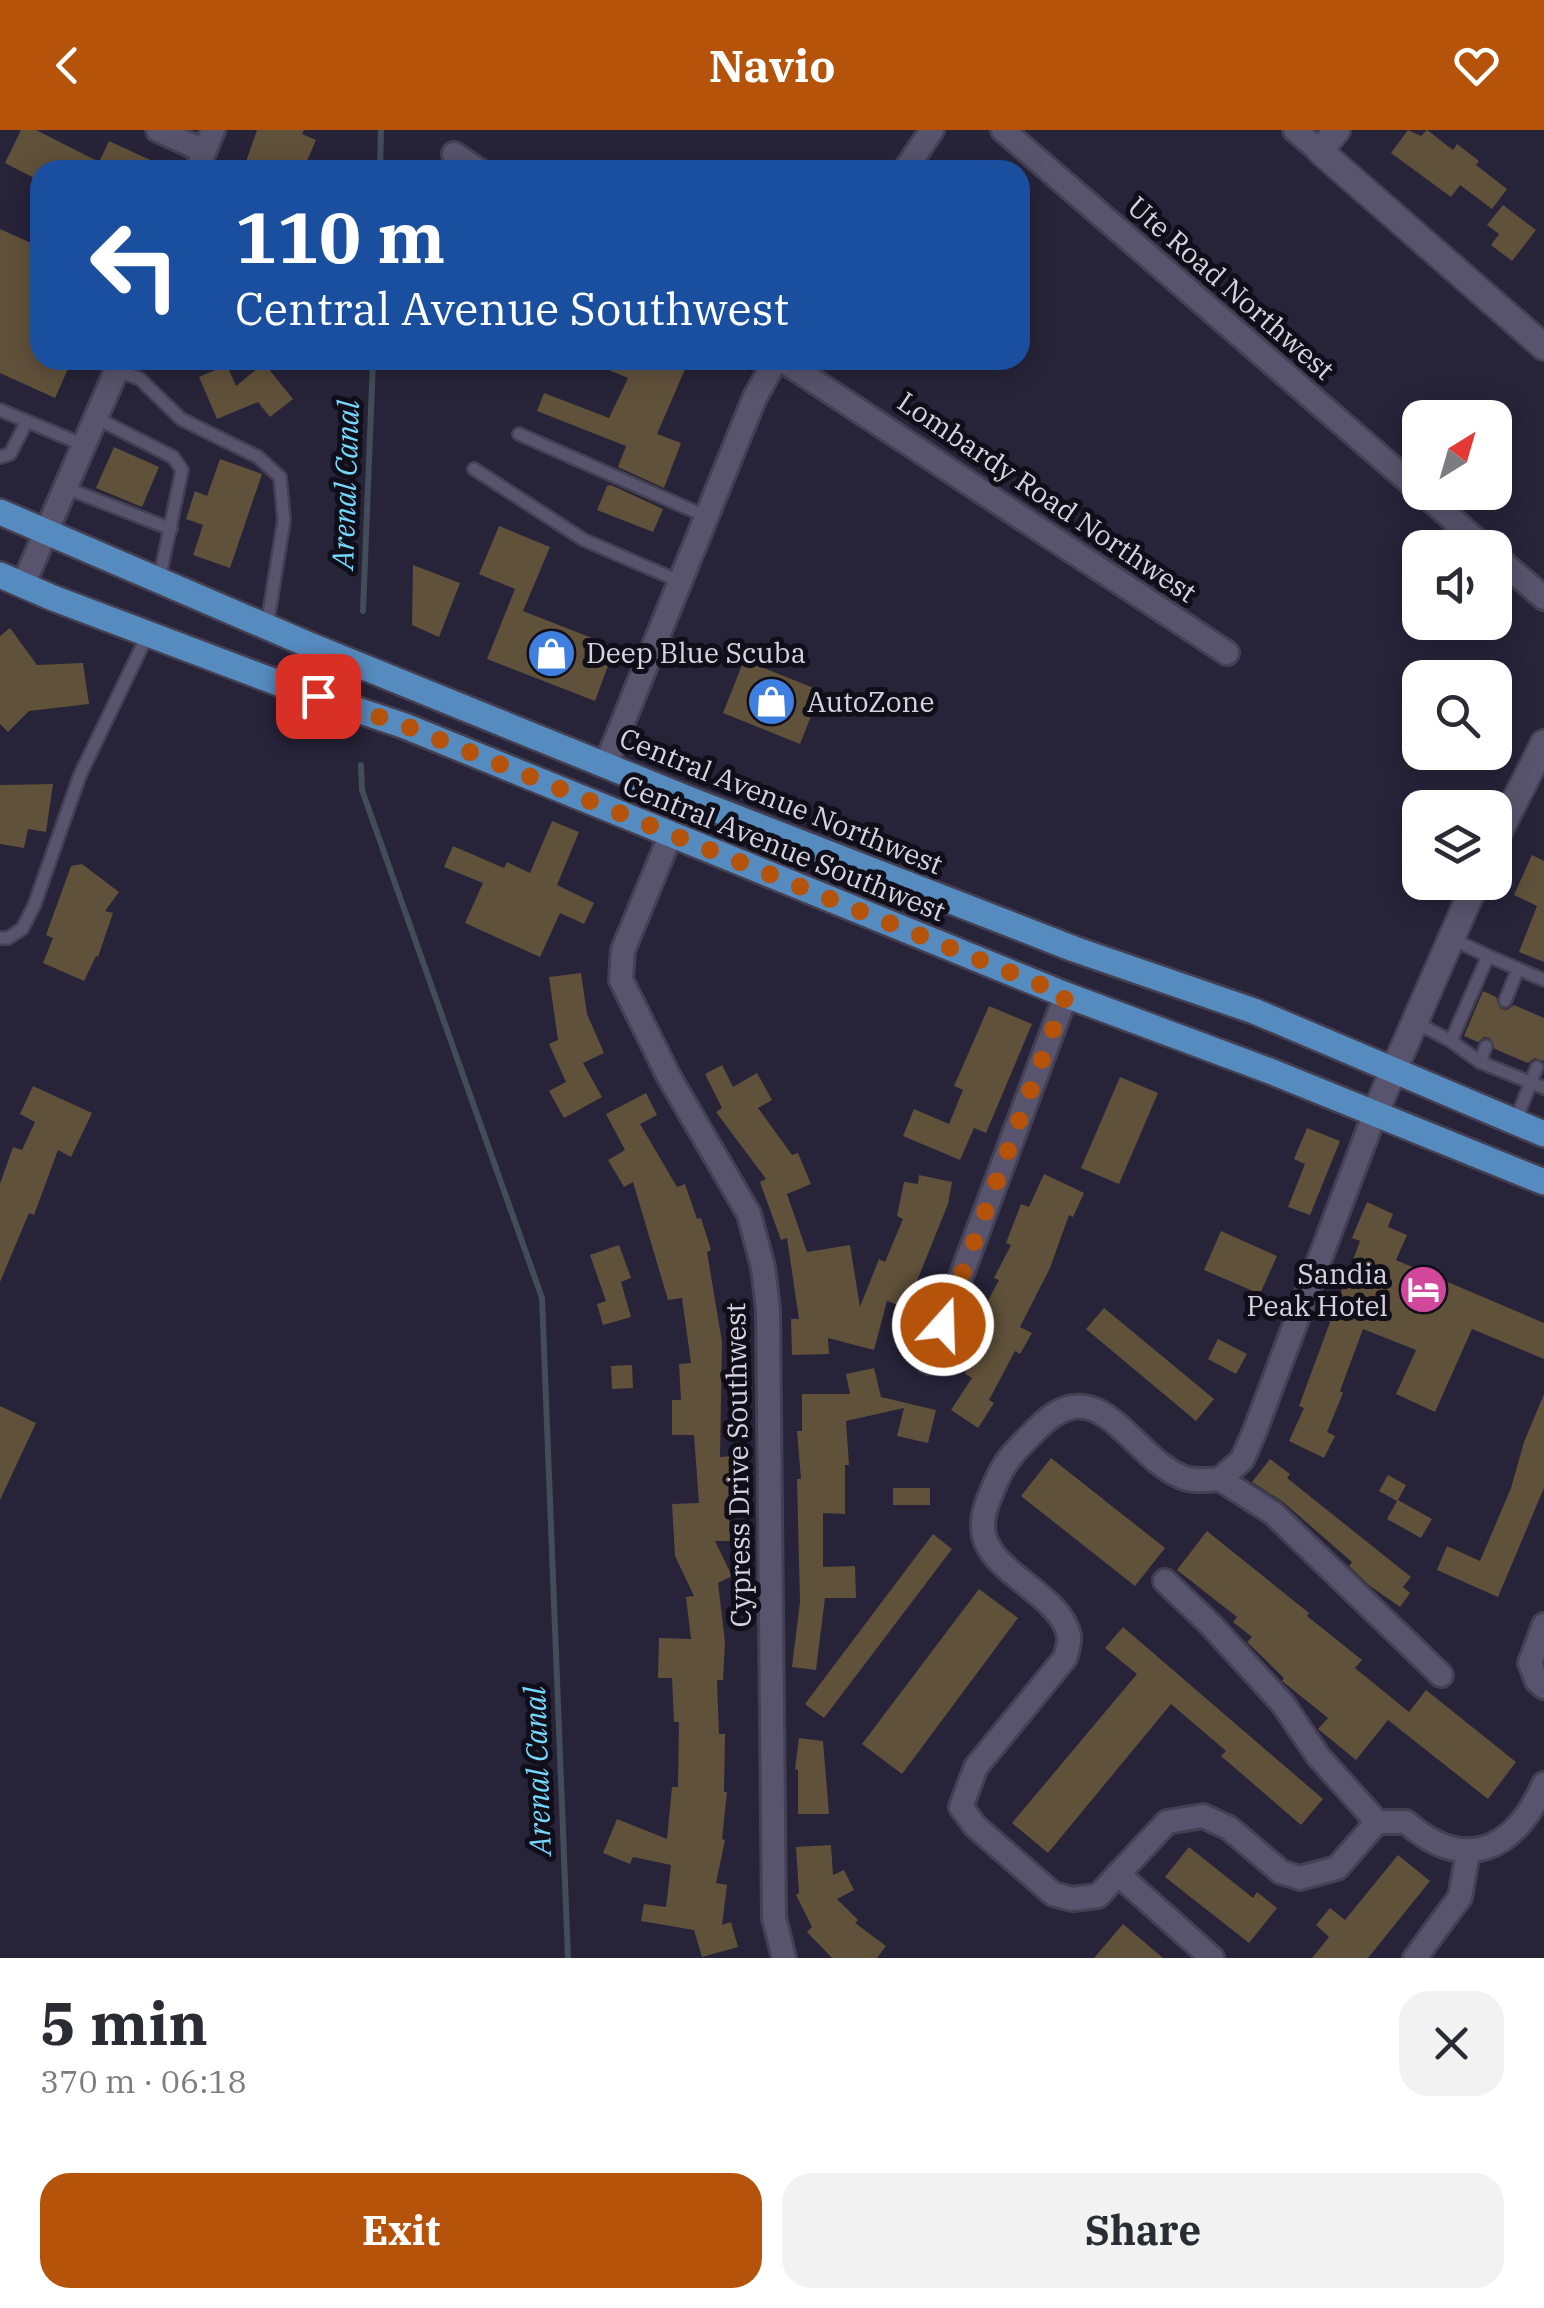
<!DOCTYPE html>
<html lang="en">
<head>
<meta charset="utf-8">
<style>
	:root { --surface:#fff; --page:#f2f2f3; --text:#2b2b33; --muted:#7c7c81; --accent:#b45309 }
	body { margin:0; font-family:"IBM Plex Serif",serif; background:var(--page); color:var(--text); height:100vh; display:flex; flex-direction:column; font-size:38px; white-space:nowrap }
	* { box-sizing:border-box; margin:0 }
	p { font-size:32px; color:var(--muted) }
	.icon { flex:none; width:55px; height:55px; fill:none; stroke:currentColor; stroke-width:2; stroke-linecap:round; stroke-linejoin:round }
	.map { position:relative; height:1828px; overflow:hidden }
	.side { display:flex; flex-direction:column; background:var(--surface); flex:1 }
	.side>* { flex:none }
	.guide { position:absolute; left:30px; top:30px; width:1000px; height:210px; border-radius:30px; box-shadow:0 5px 25px #0003; background:#1a4fa0; color:#fff; overflow:hidden }
	.needle { width:65px; rotate:37deg }
	.tools { position:absolute; left:1402px; top:270px; display:grid; gap:20px }
	.tools a { display:grid; place-items:center; width:110px; height:110px; border-radius:20px; background:var(--surface); box-shadow:0 5px 25px #0003; font-size:50px }
	.pin { position:absolute; display:grid; place-items:center; width:85px; height:85px; color:#fff; margin:-42px; border-radius:20px; box-shadow:0 5px 15px #0006 }
	.me { position:absolute; width:110px; margin:-55px; rotate:20deg; stroke-linejoin:round; filter:drop-shadow(0 0 8px #0008) }
	.turn { display:flex; align-items:center; gap:35px; height:210px; padding:0 40px; font-size:45px }
	.turn .icon { width:130px; height:130px; stroke-width:2.5 }
	.turn b { display:block; font-size:70px; line-height:85px }
	.round { display:grid; place-items:center; flex:none; width:105px; height:105px; border-radius:30px; background:var(--page) }
	.summary { display:flex; align-items:center; justify-content:space-between; height:170px; padding:0 40px }
	h1 { font-size:60px; font-weight:800; line-height:75px }
	.button { display:flex; gap:20px; margin-top:auto; padding:20px 40px }
	.button a { flex:1; height:115px; border-radius:30px; background:var(--accent); color:#fff; font-size:40px; font-weight:800; line-height:115px; text-align:center }
	.button a+a { background:var(--page); color:var(--text) }
	header { display:flex; justify-content:space-between; align-items:center; height:130px; padding:0 40px; background:var(--accent); color:#fff; font-size:45px; font-weight:800 }
	.map>svg:first-child { display:block }
	.lines { fill:none; stroke-linecap:round; stroke-linejoin:round }
	.stream { stroke:#424d57; stroke-width:6 }
	.building { fill:#60513a }
	.lane-casing { stroke:#444053; stroke-width:16 }
	.street-casing { stroke:#444053; stroke-width:28 }
	.secondary-casing { stroke:#444053; stroke-width:30 }
	.primary-casing { stroke:#444053; stroke-width:30 }
	.lane { stroke:#58546d; stroke-width:11 }
	.street { stroke:#58546d; stroke-width:22 }
	.secondary { stroke:#58546d; stroke-width:25 }
	.primary { stroke:#568bbf; stroke-width:25 }
	.route { stroke:#b45309; stroke-width:18; stroke-dasharray:0 32.4 }
	.labels { text-anchor:middle; stroke-width:10; stroke-linejoin:round; paint-order:stroke }
	.street-label { font-size:28px; fill:#d6d4e3; stroke:#100e18 }
	.poi-label { font-size:28px; fill:#d6d4e3; stroke:#100e18; text-anchor:start }
	.water-label { font-size:30px; font-style:italic; fill:#76d8fe; stroke:#100e18 }
</style>
</head>
<body>
<header><svg class="icon" aria-label="back" viewBox="0 0 24 24"><path d="M15 5l-7 7 7 7"/></svg>Navio<svg class="icon" aria-label="heart" viewBox="0 0 24 24"><path d="M12 20l-8-8c-3-5 5-10 8-4 3-6 11-1 8 4z"/></svg></header>
<div class="map">
<svg width="1544" height="1828" viewBox="0 0 1544 1828">
	<rect width="100%" height="100%" fill="#272339"/>
	<g class="lines">
		<!-- stream -->
		<g class="stream">
			<polyline points="380,40 381,0"/>
			<polyline points="363,481 373,230"/>
			<polyline points="361,635 362,660 542,1168 568,1828"/>
		</g>
	</g>
	<!-- building -->
	<g class="building">
		<polygon points="21,0 36,0 99,32 109,11 172,40 40,40 40,51 5,33"/>
		<polygon points="257,0 304,0 302,4 316,10 303,40 243,40"/>
		<polygon points="1408,0 1421,6 1427,0 1453,20 1457,14 1479,31 1476,35 1507,59 1492,79 1460,55 1451,67 1391,23"/>
		<polygon points="1503,75 1536,100 1512,131 1491,115 1499,104 1487,95"/>
		<polygon points="0,99 40,117 40,230 72,230 55,268 0,243"/>
		<polygon points="585,230 689,230 657,304 681,313 664,358 618,337 626,316 537,281 544,263 609,288 628,248"/>
		<polygon points="264,233 293,269 270,287 258,272 217,289 199,247 227,235 236,256"/>
		<polygon points="114,317 159,337 142,377 96,358"/>
		<polygon points="220,329 262,344 230,438 193,425 203,395 186,389 195,361 207,366"/>
		<polygon points="611,355 663,379 653,402 597,380 607,356"/>
		<polygon points="499,396 550,417 523,481 615,517 595,571 487,529 515,459 479,444"/>
		<polygon points="413,435 460,453 439,507 412,495"/>
		<polygon points="10,498 37,535 83,533 89,574 29,581 8,602 0,594 0,506"/>
		<polygon points="744,530 821,561 800,614 723,583"/>
		<polygon points="53,654 46,702 28,699 24,718 0,714 0,655"/>
		<polygon points="552,691 579,702 557,755 594,773 584,794 560,783 540,827 465,793 483,753 444,737 453,716 504,738 507,732 530,743"/>
		<polygon points="1532,725 1544,731 1544,832 1519,822 1537,776 1514,765"/>
		<polygon points="82,734 119,762 105,781 113,783 98,827 96,826 84,851 43,833 53,808 46,805 71,736"/>
		<polygon points="581,843 587,884 604,923 583,933 602,967 564,988 549,961 566,952 549,914 558,910 549,847"/>
		<polygon points="1483,861 1496,867 1501,879 1507,880 1514,875 1544,888 1544,931 1535,928 1528,933 1495,919 1490,908 1484,907 1478,912 1464,906"/>
		<polygon points="989,876 1032,894 986,1003 974,998 960,1030 903,1006 914,979 949,994 963,960 954,956"/>
		<polygon points="722,935 733,957 757,943 772,970 758,978 792,1025 798,1023 811,1054 787,1064 807,1122 850,1115 860,1177 879,1129 885,1132 903,1089 897,1086 904,1052 918,1054 919,1045 952,1052 948,1074 906,1178 887,1171 874,1220 828,1208 829,1224 792,1225 791,1189 799,1189 787,1108 781,1110 760,1052 766,1049 716,982 722,978 705,944"/>
		<polygon points="1120,947 1158,963 1119,1054 1081,1038"/>
		<polygon points="33,956 92,983 71,1027 58,1020 34,1085 29,1083 0,1152 0,1054 13,1017 22,1020 35,992 20,984"/>
		<polygon points="646,963 657,985 640,994 677,1057 685,1054 697,1089 701,1088 711,1120 707,1122 722,1212 720,1327 733,1326 735,1352 728,1352 730,1411 715,1411 732,1446 718,1453 725,1512 723,1550 717,1550 719,1604 725,1604 724,1662 727,1662 722,1709 725,1710 716,1753 727,1755 722,1795 731,1792 738,1817 702,1827 694,1800 641,1791 644,1774 666,1777 671,1735 633,1727 630,1734 603,1723 617,1689 667,1709 672,1657 678,1657 679,1592 674,1592 672,1548 658,1548 659,1508 691,1509 686,1467 694,1466 675,1426 672,1374 699,1373 694,1305 672,1305 672,1270 681,1270 679,1234 691,1233 682,1168 668,1170 633,1052 624,1057 608,1030 625,1020 606,984"/>
		<polygon points="1307,998 1340,1011 1310,1085 1288,1077 1305,1034 1294,1029"/>
		<polygon points="1044,1044 1084,1063 1073,1087 1069,1085 1050,1138 1020,1197 1032,1203 1020,1224 1015,1221 989,1270 994,1273 978,1298 951,1280 972,1248 965,1244 986,1206 973,1199 999,1150 994,1148 1011,1115 1006,1113 1021,1074 1029,1077"/>
		<polygon points="1367,1072 1393,1084 1388,1097 1407,1105 1396,1130 1544,1193 1544,1229 1472,1199 1435,1282 1396,1264 1416,1220 1363,1199 1340,1261 1343,1263 1327,1302 1335,1306 1324,1328 1289,1311 1304,1278 1299,1276 1360,1111 1352,1108"/>
		<polygon points="1221,1101 1277,1126 1260,1164 1204,1140"/>
		<polygon points="619,1115 631,1148 621,1152 631,1187 603,1195 597,1174 606,1171 590,1125"/>
		<polygon points="1104,1178 1214,1269 1196,1291 1086,1199"/>
		<polygon points="1218,1209 1247,1224 1236,1244 1208,1229"/>
		<polygon points="632,1235 633,1258 612,1259 611,1236"/>
		<polygon points="874,1238 881,1267 936,1280 928,1313 897,1306 904,1278 846,1291 849,1335 845,1335 845,1384 823,1383 823,1437 855,1436 856,1468 825,1468 816,1540 792,1537 800,1472 797,1349 801,1349 797,1301 802,1301 802,1264 850,1264 846,1244"/>
		<polygon points="1544,1264 1544,1358 1498,1467 1437,1440 1447,1416 1480,1431 1511,1358 1524,1312"/>
		<polygon points="0,1276 36,1293 0,1370"/>
		<polygon points="1051,1328 1165,1418 1135,1456 1021,1366"/>
		<polygon points="1270,1329 1290,1344 1287,1348 1411,1447 1403,1457 1410,1463 1400,1477 1370,1456 1349,1436 1352,1432 1283,1372 1252,1352"/>
		<polygon points="1388,1345 1406,1355 1398,1370 1432,1389 1421,1408 1387,1389 1397,1371 1379,1361"/>
		<rect x="893" y="1358" width="37" height="17"/>
		<polygon points="1207,1401 1309,1483 1307,1486 1362,1530 1355,1538 1409,1582 1426,1560 1516,1632 1488,1669 1388,1590 1356,1630 1318,1599 1328,1588 1282,1551 1284,1548 1247,1512 1252,1507 1233,1492 1237,1487 1177,1440"/>
		<polygon points="933,1404 952,1419 824,1588 805,1574"/>
		<polygon points="979,1459 1018,1488 902,1644 862,1614"/>
		<polygon points="1123,1497 1323,1669 1301,1695 1221,1626 1226,1621 1171,1574 1048,1723 1012,1693 1137,1544 1105,1518"/>
		<polygon points="799,1608 823,1611 829,1684 798,1684 798,1640 795,1639"/>
		<polygon points="831,1715 833,1745 844,1740 854,1760 837,1769 858,1790 855,1793 886,1816 877,1828 832,1828 807,1802 812,1797 796,1765 799,1763 796,1717"/>
		<polygon points="1189,1717 1253,1768 1257,1762 1277,1778 1249,1813 1165,1747"/>
		<polygon points="1398,1725 1430,1751 1368,1828 1312,1828 1329,1807 1316,1795 1330,1778 1345,1790"/>
		<polygon points="1123,1794 1163,1828 1094,1828"/>
	</g>
	<g class="lines">
		<defs>
			<g id="lane">
				<polyline points="116,240 140,249 181,289 258,327 280,347 284,390 267,496"/>
				<polyline points="0,280 84,315"/>
				<polyline points="96,288 173,327 182,340 159,451"/>
				<polyline points="519,304 705,386"/>
				<polyline points="0,327 10,324 27,291"/>
				<polyline points="474,339 584,410 679,451"/>
				<polyline points="66,358 171,399"/>
				<polyline points="0,808 8,808 22,799 34,776 80,645 148,504"/>
				<polyline points="1450,808 1488,826 1451,911 1480,932"/>
				<polyline points="1488,826 1544,850"/>
				<polyline points="1505,871 1518,839"/>
				<polyline points="1413,891 1451,911"/>
				<polyline points="1486,916 1480,932 1544,958"/>
				<polyline points="1515,992 1537,937"/>
			</g>
			<g id="street">
				<polyline points="158,0 204,21"/>
				<polyline points="1003,0 1420,361"/>
				<polyline points="1295,0 1320,21"/>
				<polyline points="454,24 478,40"/>
				<polyline points="197,40 213,0"/>
				<polyline points="905,40 932,0"/>
				<polyline points="782,230 1227,523"/>
				<polyline points="1422,362 1485,418"/>
				<polyline points="1495,426 1544,468"/>
				<polyline points="23,455 121,230"/>
				<polyline points="606,634 755,267 776,230"/>
				<polyline points="671,704 623,820 621,850 669,947 749,1084 763,1137 768,1179 774,1788 784,1828"/>
				<polyline points="929,1232 1066,865"/>
				<path d="M1220,1349C1207,1350 1194,1352 1182,1347C1130,1326 1099,1236 1038,1298C1021,1315 1005,1329 996,1352C990,1366 983,1380 983,1395C981,1441 1061,1462 1069,1506C1070,1513 1067,1521 1065,1528L976,1637L961,1677L975,1696L1053,1764L1072,1769L1098,1766L1167,1692L1203,1686L1229,1698L1281,1742L1300,1748L1337,1738L1377,1692H1406C1464,1743 1514,1722 1544,1654"/>
				<polyline points="1220,1349 1242,1330 1254,1303 1375,983"/>
				<polyline points="1220,1349 1273,1383 1441,1545"/>
				<polyline points="1165,1451 1211,1495 1283,1574 1318,1626 1377,1692"/>
				<polyline points="1544,1495 1530,1533 1537,1551 1544,1557"/>
				<polyline points="1118,1744 1212,1828"/>
				<polyline points="1415,1828 1460,1767 1468,1722"/>
			</g>
			<g id="secondary">
				<polyline points="1337,0 1320,21 1544,217"/>
				<polyline points="1495,710 1544,613"/>
				<polyline points="1375,983 1476,752"/>
			</g>
			<g id="primary">
				<polyline points="0,382 307,514 686,668 1074,819 1254,881 1544,1004"/>
				<polyline points="0,445 53,468 289,557 405,596 1066,865 1270,941 1544,1052"/>
			</g>
		</defs>
		<!-- lane casing -->
		<use href="#lane" class="lane-casing"/>
		<!-- street casing -->
		<use href="#street" class="street-casing"/>
		<!-- secondary casing -->
		<use href="#secondary" class="secondary-casing"/>
		<!-- primary casing -->
		<use href="#primary" class="primary-casing"/>
		<!-- lane -->
		<use href="#lane" class="lane"/>
		<!-- street -->
		<use href="#street" class="street"/>
		<!-- secondary -->
		<use href="#secondary" class="secondary"/>
		<!-- primary -->
		<use href="#primary" class="primary"/>
	</g>
	<g class="lines">
		<!-- route -->
		<polyline class="route" points="318,566 406,596 1066,865 943,1195"/>
	</g>
	<!-- icons -->
	<defs>
		<symbol id="shop-disc" viewBox="-11 -11 22 22"><circle r="9.5" fill="#3f7fe0" stroke="#100e18"/><path d="M-5-2.5h2.3a2.7 3.5 0 0 1 5.4 0H5L5.5 6h-11ZM-1.5-2.5h3a1.5 2.3 0 0 0-3 0Z" fill="#fff"/></symbol>
		<symbol id="hotel-disc" viewBox="-11 -11 22 22"><circle r="9.5" fill="#d1479c" stroke="#100e18"/><path d="M-6-4.5h1.5V1H6V5H4.5V3h-9V5H-6ZM-4 0a1.8 1.8 0 1 1 3.6 0ZM.5 0V-2.5h3Q6-2.5 6 0Z" fill="#fff"/></symbol>
	</defs>
	<g fill-rule="evenodd">
		<use href="#shop-disc" x="524" y="496" width="55" height="55"/>
		<use href="#shop-disc" x="744" y="544" width="55" height="55"/>
		<use href="#hotel-disc" x="1396" y="1132" width="55" height="55"/>
	</g>
	<g class="labels">
		<!-- street labels -->
		<g class="street-label">
			<text transform="translate(1231 158) rotate(41)" y="10">Ute Road Northwest</text>
			<text transform="translate(1047 367) rotate(34)" y="10">Lombardy Road Northwest</text>
			<text transform="translate(781 671) rotate(22)" y="10">Central Avenue Northwest</text>
			<text transform="translate(784 718) rotate(22)" y="10">Central Avenue Southwest</text>
			<text transform="translate(738 1335) rotate(-91)" y="10">Cypress Drive Southwest</text>
		</g>
		<!-- poi labels -->
		<g class="poi-label">
			<text x="586" y="533">Deep Blue Scuba</text>
			<text x="807" y="582">AutoZone</text>
			<text x="1388" y="1154" text-anchor="end">Sandia<tspan x="1388" dy="32">Peak Hotel</tspan></text>
		</g>
		<!-- water labels -->
		<g class="water-label">
			<text transform="translate(346 355) rotate(-88)" y="10">Arenal Canal</text>
			<text transform="translate(538 1641) rotate(-92)" y="10">Arenal Canal</text>
		</g>
	</g>
</svg>
<div class="tools">
<a><svg class="needle" viewBox="-14 -14 28 28"><path d="M0-13l5 13h-10z" fill="#e53935"/><path d="M0 13l5-13h-10z" fill="#7c7c81"/></svg></a>
<a><svg class="icon" aria-label="sound" viewBox="0 0 24 24"><path d="M4 9h4l5-4v14l-5-4H4zM17 9q2 3 0 6"/></svg></a>
<a><svg class="icon" aria-label="search" viewBox="0 0 24 24"><circle cx="10" cy="10" r="6"/><path d="M15 15l6 6"/></svg></a>
<a><svg class="icon" aria-label="layers" viewBox="0 0 24 24"><path d="M12 4l9 5-9 5-9-5zM3 14l9 5 9-5"/></svg></a>
</div>
<div class="pin" style="left:318px;top:566px;background:#d93025"><svg class="icon" aria-label="arrive" viewBox="0 0 24 24"><path d="M6 21V4h12l-3 4 3 4H6"/></svg></div>
<svg class="me" style="left:943px;top:1195px" viewBox="-20 -20 40 40"><circle r="17" fill="#b45309" stroke="#fff" stroke-width="3"/><path d="M0-11L8 9 0 5-8 9z" fill="#fff"/></svg>
<div class="guide">
<div class="turn"><svg class="icon" aria-label="left" viewBox="0 0 24 24"><path d="M17 20v-9H6M10 6l-5 5 5 5"/></svg><div><b>110 m</b>Central Avenue Southwest</div></div>
</div>
</div>
<section class="side">
<div class="summary"><div><h1>5 min</h1><p>370 m · 06:18</p></div><a class="round"><svg class="icon" aria-label="close" viewBox="0 0 24 24"><path d="M6 6l12 12M18 6L6 18"/></svg></a></div>
<div class="button"><a>Exit</a><a>Share</a></div>
</section>
</body>
</html>
